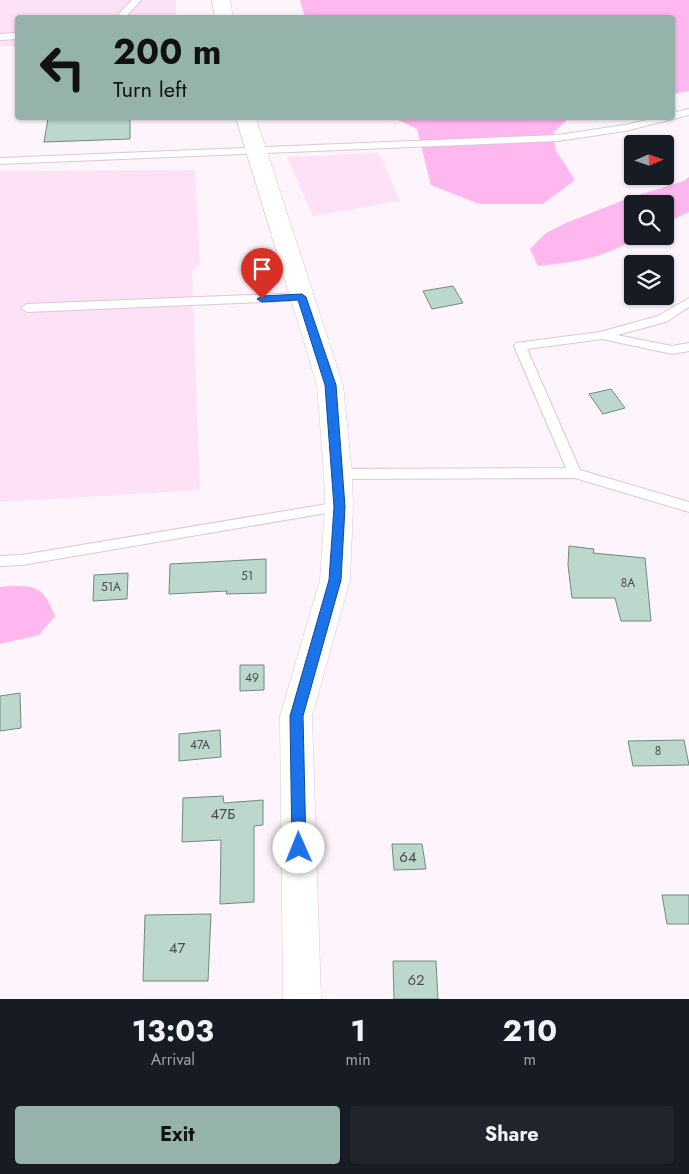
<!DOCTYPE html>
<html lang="en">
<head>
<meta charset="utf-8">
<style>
	:root { --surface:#171b24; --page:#20242c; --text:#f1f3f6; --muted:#9ea1a6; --accent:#95b2ab }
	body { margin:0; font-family:Jost,sans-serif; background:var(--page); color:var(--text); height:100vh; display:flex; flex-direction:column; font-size:19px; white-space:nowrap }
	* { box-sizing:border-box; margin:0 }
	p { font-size:16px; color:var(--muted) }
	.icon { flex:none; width:28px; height:28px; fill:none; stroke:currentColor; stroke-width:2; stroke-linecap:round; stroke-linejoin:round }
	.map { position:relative; height:999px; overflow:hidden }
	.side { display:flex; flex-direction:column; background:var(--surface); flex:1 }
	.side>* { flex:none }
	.guide { position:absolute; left:15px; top:15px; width:660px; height:105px; border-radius:5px; box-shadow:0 1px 4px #0004; background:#95b2ab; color:#111; overflow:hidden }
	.needle { width:32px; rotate:88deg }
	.tools { position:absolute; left:624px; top:135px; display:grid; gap:10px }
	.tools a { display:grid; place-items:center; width:50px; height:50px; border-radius:5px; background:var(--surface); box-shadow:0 1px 4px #0004; font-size:25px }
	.pin { position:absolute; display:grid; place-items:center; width:42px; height:42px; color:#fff; margin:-51px -21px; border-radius:50% 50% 50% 0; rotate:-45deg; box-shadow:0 0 5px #0007 }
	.pin .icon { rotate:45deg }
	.me { position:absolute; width:55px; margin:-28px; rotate:359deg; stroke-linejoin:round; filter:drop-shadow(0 0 4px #0008) }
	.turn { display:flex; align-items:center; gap:18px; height:105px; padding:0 15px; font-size:22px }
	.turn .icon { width:65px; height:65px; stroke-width:2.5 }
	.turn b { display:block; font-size:35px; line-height:42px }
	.eta { display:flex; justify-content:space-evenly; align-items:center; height:85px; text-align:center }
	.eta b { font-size:30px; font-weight:700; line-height:35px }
	.primary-button { display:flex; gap:10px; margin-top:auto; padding:10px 15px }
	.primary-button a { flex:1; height:58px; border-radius:5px; background:var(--accent); color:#111; font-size:20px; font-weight:700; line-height:58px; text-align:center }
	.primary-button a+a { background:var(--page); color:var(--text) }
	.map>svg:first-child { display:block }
	.built { fill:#fde1f7 }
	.green { fill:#feb7ef }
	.building { fill:#bcd7cc; stroke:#718a80 }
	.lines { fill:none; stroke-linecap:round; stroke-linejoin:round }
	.lane-casing { stroke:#dcc7d7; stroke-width:2 }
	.secondary-casing { stroke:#dcc7d7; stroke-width:1 }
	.lane { fill:#fff; fill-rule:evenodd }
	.secondary { fill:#fff; fill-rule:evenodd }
	.route { fill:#1a73e8; stroke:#114b97 }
	.labels { text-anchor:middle; stroke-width:4; stroke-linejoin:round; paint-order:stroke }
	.number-label { font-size:12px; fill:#4b4c4d }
	.near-number-label { font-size:15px; fill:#4b4c4d }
</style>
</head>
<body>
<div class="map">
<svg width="689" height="999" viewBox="0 0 689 999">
	<rect width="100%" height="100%" fill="#fdf5fb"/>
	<!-- built -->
	<g class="built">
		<polygon points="0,0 176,0 176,17 18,18 17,46 0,46"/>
		<polygon points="379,153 400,201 313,216 287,157"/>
		<polygon points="195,170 200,265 192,271 200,490 0,502 0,171"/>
	</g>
	<!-- green -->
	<g class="green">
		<polygon points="300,0 689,0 689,91 673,94 672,18 305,18"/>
		<polygon points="394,118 569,118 554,132 555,149 575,180 543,204 479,204 431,185 417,129"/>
		<path d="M689,177V212L665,223V204H632V236H639C606,258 576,262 538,266L530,249L546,233L566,223L629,198L684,181Z"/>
		<path d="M8,586C38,586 43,587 55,616L39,635L0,644V587Z"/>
	</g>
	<!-- building -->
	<g class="building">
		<polygon points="48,118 130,118 130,139 44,142"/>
		<polygon points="453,286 463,303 432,309 423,291"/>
		<polygon points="611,389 625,408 603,414 589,394"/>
		<polygon points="569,546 594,549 593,553 645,558 651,621 621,621 615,598 572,598 568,565"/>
		<polygon points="266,559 266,593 226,594 227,591 169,594 170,564"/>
		<polygon points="128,573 127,599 93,601 94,575"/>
		<polygon points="240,665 264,665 264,690 240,691"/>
		<polygon points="20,693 21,728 0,731 0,696"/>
		<polygon points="220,730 221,757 179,761 179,734"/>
		<polygon points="684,740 689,765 633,766 628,741"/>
		<polygon points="223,796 224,803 263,800 263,825 254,826 254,902 220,904 221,840 182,842 183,798"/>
		<polygon points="392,844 422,844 426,869 394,870"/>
		<polygon points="662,895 689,895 689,924 667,924"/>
		<polygon points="211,914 208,981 143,981 145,915"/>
		<polygon points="393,961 436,961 438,999 394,999"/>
	</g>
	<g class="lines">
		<defs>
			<g id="lane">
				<polygon points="132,0 141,0 125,18 115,18"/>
				<polygon points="18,33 18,39 0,40 0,34"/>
				<polygon points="689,109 689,115 625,131 558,141 0,164 0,158 558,135 625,125 656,118 672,118 672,113"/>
				<polygon points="302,293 308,297 306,300 27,312 21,308 27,304"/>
				<polygon points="689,298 689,307 666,322 617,335 672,346 689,343 689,351 672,354 602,339 527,349 580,470 689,502 689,512 575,478 338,479 331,474 338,469 566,468 514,346 516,343 600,332 658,316"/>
				<polygon points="339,502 346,507 344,510 22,565 0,566 0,556 22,555"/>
			</g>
			<g id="secondary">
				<polygon points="212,0 230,0 233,18 215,18"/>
				<polygon points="236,118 256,118 343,385 352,474 353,507 350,580 312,716 321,999 283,999 280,716 320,580 325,507 324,474 317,385"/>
			</g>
		</defs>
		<!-- lane casing -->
		<use href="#lane" class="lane-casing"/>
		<!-- secondary casing -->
		<use href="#secondary" class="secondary-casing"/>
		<!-- lane -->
		<use href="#lane" class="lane"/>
		<!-- secondary -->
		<use href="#secondary" class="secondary"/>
	</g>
	<!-- route -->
	<polygon class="route" points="302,294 306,297 336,385 345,507 341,580 303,716 306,848 304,853 299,854 294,853 292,848 290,716 329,580 334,507 325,385 298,300 262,302 257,299 262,296"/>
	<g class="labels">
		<!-- number labels -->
		<g class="number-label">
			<text x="247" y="580">51</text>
			<text x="628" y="587">8А</text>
			<text x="111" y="591">51А</text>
			<text x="252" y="682">49</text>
			<text x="200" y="749">47А</text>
			<text x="658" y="755">8</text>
		</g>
		<!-- near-number labels -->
		<g class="near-number-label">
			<text x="223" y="819">47Б</text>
			<text x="408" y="862">64</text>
			<text x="177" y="953">47</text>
			<text x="416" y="985">62</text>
		</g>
	</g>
</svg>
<div class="tools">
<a><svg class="needle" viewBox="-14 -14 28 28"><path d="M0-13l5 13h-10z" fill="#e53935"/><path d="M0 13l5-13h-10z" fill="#9ea1a6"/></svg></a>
<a><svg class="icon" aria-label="search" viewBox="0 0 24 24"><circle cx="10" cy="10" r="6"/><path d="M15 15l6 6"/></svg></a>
<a><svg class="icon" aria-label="layers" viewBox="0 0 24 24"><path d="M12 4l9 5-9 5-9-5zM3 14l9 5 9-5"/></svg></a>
</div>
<div class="pin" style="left:262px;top:299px;background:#d93025"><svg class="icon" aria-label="arrive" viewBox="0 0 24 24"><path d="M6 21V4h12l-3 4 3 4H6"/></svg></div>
<svg class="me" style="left:299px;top:848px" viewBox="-20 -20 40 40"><circle r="19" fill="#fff"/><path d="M0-13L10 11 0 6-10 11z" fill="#1a73e8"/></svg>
<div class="guide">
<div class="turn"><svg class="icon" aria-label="left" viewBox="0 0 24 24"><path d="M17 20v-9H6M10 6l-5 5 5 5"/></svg><div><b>200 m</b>Turn left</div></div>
</div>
</div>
<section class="side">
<div class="eta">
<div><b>13:03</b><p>Arrival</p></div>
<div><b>1</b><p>min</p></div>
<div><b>210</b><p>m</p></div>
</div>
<div class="primary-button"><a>Exit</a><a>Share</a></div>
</section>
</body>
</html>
